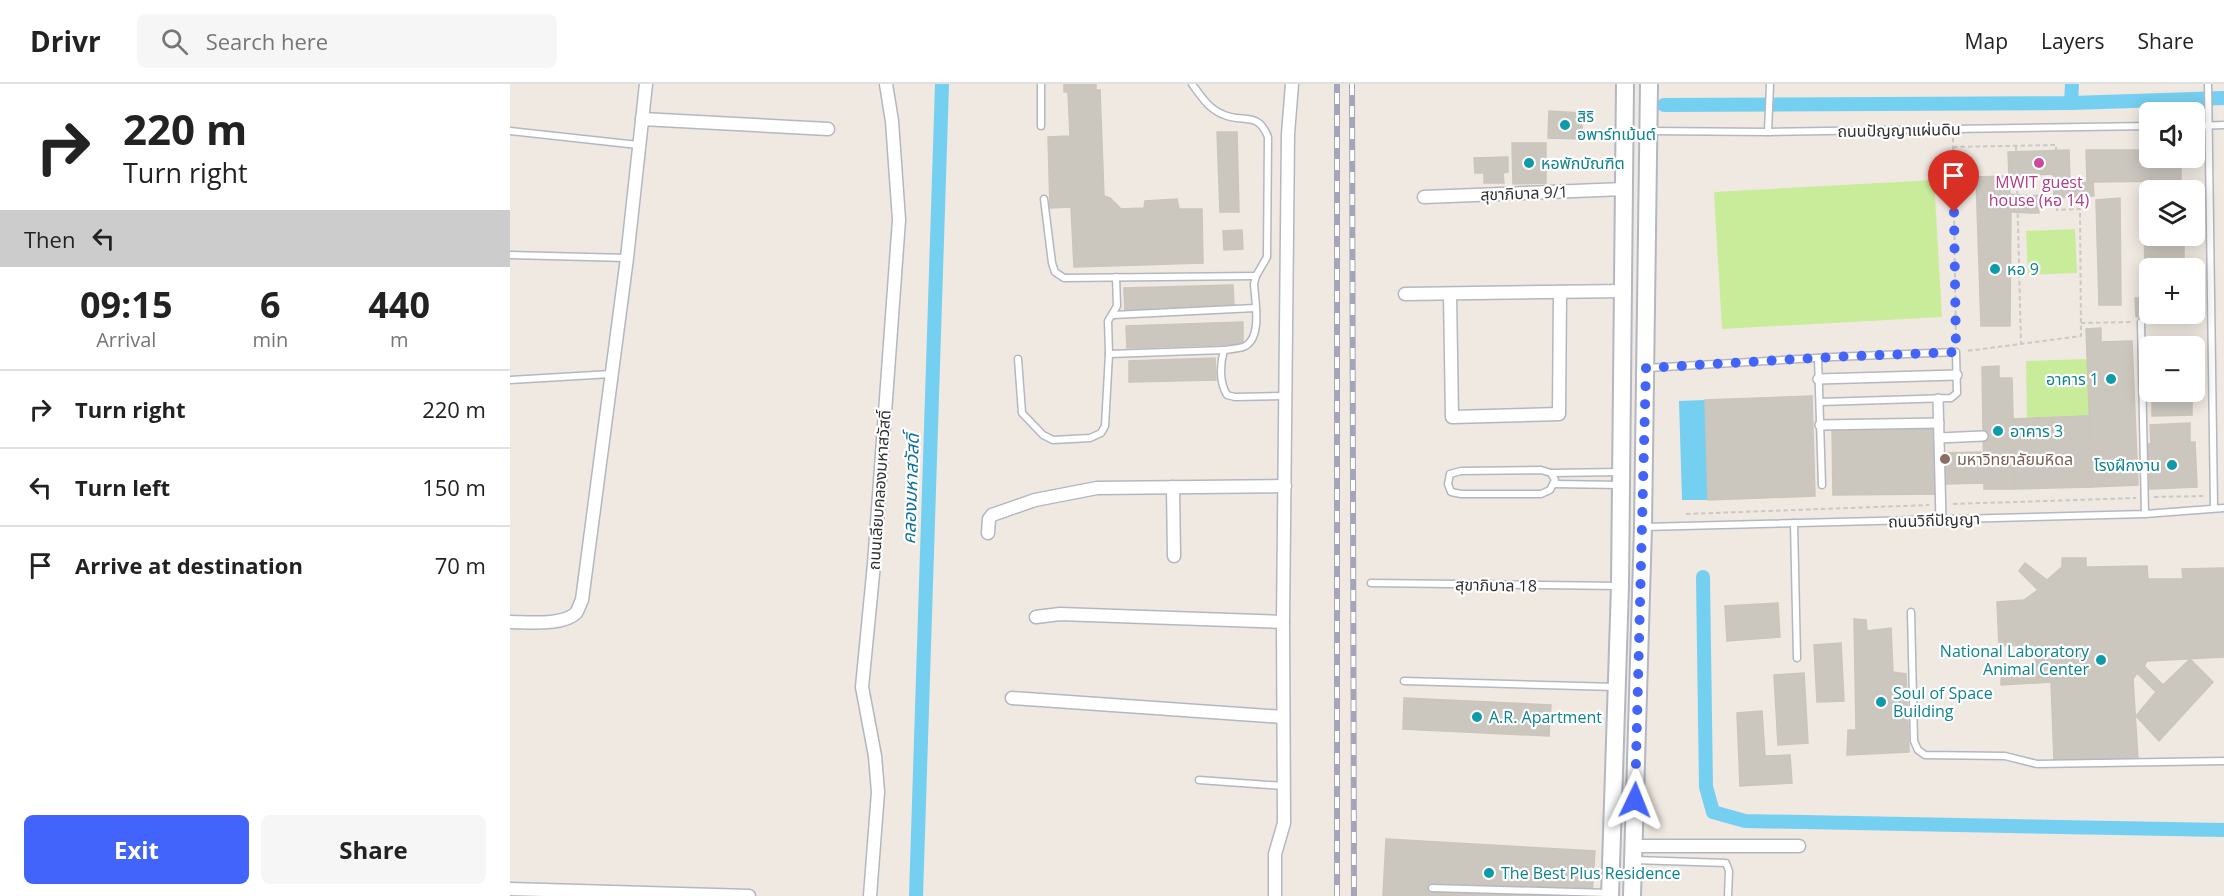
<!DOCTYPE html>
<html lang="en">
<head>
<meta charset="utf-8">
<style>
	:root { --surface:#fff; --page:#f6f6f6; --text:#222; --muted:#767676; --line:#e0e0e0; --accent:#4264fb }
	body { margin:0; font-family:"Open Sans","Noto Sans Thai",sans-serif; background:var(--page); color:var(--text); height:100vh; display:flex; flex-direction:column; font-size:22px; white-space:nowrap }
	* { box-sizing:border-box; margin:0 }
	p { font-size:20px; color:var(--muted) }
	.icon { flex:none; width:33px; height:33px; fill:none; stroke:currentColor; stroke-width:2; stroke-linecap:round; stroke-linejoin:round }
	.map { position:relative; flex:1; overflow:hidden }
	.drawer { display:flex; flex-direction:column; background:var(--surface); width:510px }
	.drawer>* { flex:none }
	.banner { background:#fff; color:var(--text); overflow:hidden }
	.buttons { position:absolute; left:1629px; top:18px; display:grid; gap:12px }
	.buttons a { display:grid; place-items:center; width:66px; height:66px; border-radius:9px; background:var(--surface); box-shadow:0 3px 15px #0003; font-size:30px }
	.pin { position:absolute; display:grid; place-items:center; width:51px; height:51px; color:#fff; margin:-62px -26px; border-radius:50% 50% 50% 0; rotate:-45deg; box-shadow:0 0 6px #0007 }
	.pin .icon { rotate:45deg }
	.me { position:absolute; width:66px; margin:-33px; rotate:2deg; stroke-linejoin:round; filter:drop-shadow(0 0 4px #0008) }
	.turn { display:flex; align-items:center; gap:21px; height:126px; padding:0 24px; font-size:27px }
	.turn .icon { width:78px; height:78px; stroke-width:2.5 }
	.turn b { display:block; font-size:42px; line-height:51px }
	.then { display:flex; align-items:center; height:57px; padding:0 24px; background:#0003; gap:12px; font-size:22px }
	.eta { display:flex; justify-content:space-evenly; align-items:center; height:102px; text-align:center }
	.eta b { font-size:36px; font-weight:700; line-height:42px }
	.action { display:flex; gap:12px; margin-top:auto; padding:12px 24px }
	.action a { flex:1; height:69px; border-radius:9px; background:var(--accent); color:#fff; font-size:24px; font-weight:700; line-height:69px; text-align:center }
	.action a+a { background:var(--page); color:var(--text) }
	ul { padding:0; list-style:none }
	li { display:flex; align-items:center; gap:18px; height:78px; padding:0 24px; border-top:2px solid var(--line) }
	li div { flex:1 }
	li b { display:block; font-size:22px }
	li em { font-style:normal }
	header { display:flex; align-items:center; gap:36px; box-sizing:border-box; height:84px; padding:0 30px; background:var(--surface); border-bottom:2px solid var(--line) }
	header strong { font-size:28px }
	nav { display:flex; gap:33px; margin-inline-start:auto; font-size:21px }
	.search { width:420px; height:54px; background:var(--page); display:flex; align-items:center; gap:15px; box-sizing:border-box; padding:0 21px; border-radius:9px; color:var(--muted); font-size:22px }
	main { display:flex; flex:1; min-height:0 }
	.map>svg:first-child { display:block }
	.pitch { fill:#c9ec9a }
	.water { fill:#75cff0 }
	.lines { fill:none; stroke-linecap:round; stroke-linejoin:round }
	.canal { stroke:#75cff0; stroke-width:14 }
	.building { fill:#cbc7bf; stroke:#cbc5ba; stroke-width:1.5 }
	.service-casing { stroke:#b4b7c1; stroke-width:9 }
	.pedestrian-casing { stroke:#b4b7c1; stroke-width:12 }
	.minor-casing { stroke:#b4b7c1; stroke-width:15 }
	.secondary-casing { stroke:#b4b7c1; stroke-width:20 }
	.path { stroke:#c9c9c9; stroke-width:2; stroke-dasharray:4.5 3; stroke-linecap:butt }
	.service { stroke:#fff; stroke-width:6 }
	.pedestrian { stroke:#fff; stroke-width:9 }
	.minor { stroke:#fff; stroke-width:12 }
	.secondary { stroke:#fff; stroke-width:16 }
	.rail-casing { stroke:#a3a6b8; stroke-width:6 }
	.rail { stroke:#fff; stroke-width:4; stroke-dasharray:11; stroke-linecap:butt }
	.route { stroke:#4264fb; stroke-width:10; stroke-dasharray:0 18 }
	.culture-dot { fill:#0f9aa8; stroke:#fff; stroke-width:2 }
	.hotel-dot { fill:#d1479c; stroke:#fff; stroke-width:2 }
	.education-dot { fill:#8d6e63; stroke:#fff; stroke-width:2 }
	.labels { text-anchor:middle; stroke-width:4.5; stroke-linejoin:round; paint-order:stroke }
	.culture-label { font-size:16px; fill:#0d838f; stroke:#fff; text-anchor:start }
	.street-label { font-size:16px; fill:#2e2e2e; stroke:#fff }
	.hotel-label { font-size:16px; fill:#b23c85; stroke:#fff }
	.education-label { font-size:16px; fill:#785e54; stroke:#fff; text-anchor:start }
	.water-label { font-size:18px; font-style:italic; fill:#0d6fa3; stroke:#fff }
</style>
</head>
<body>
<header>
<strong>Drivr</strong>
<div class="search"><svg class="icon" aria-label="search" viewBox="0 0 24 24"><circle cx="10" cy="10" r="6"/><path d="M15 15l6 6"/></svg>Search here</div>
<nav><a>Map</a><a>Layers</a><a>Share</a></nav>
</header>
<main>
<section class="drawer">
<div class="banner">
<div class="turn"><svg class="icon" aria-label="right" viewBox="0 0 24 24"><path d="M7 20v-9h11M14 6l5 5-5 5"/></svg><div><b>220 m</b>Turn right</div></div>
<div class="then">Then<svg class="icon" aria-label="left" viewBox="0 0 24 24"><path d="M17 20v-9H6M10 6l-5 5 5 5"/></svg></div>
</div>
<div class="eta">
<div><b>09:15</b><p>Arrival</p></div>
<div><b>6</b><p>min</p></div>
<div><b>440</b><p>m</p></div>
</div>
<ul>
<li><svg class="icon" aria-label="right" viewBox="0 0 24 24"><path d="M7 20v-9h11M14 6l5 5-5 5"/></svg><div><b>Turn right</b></div><em>220 m</em></li>
<li><svg class="icon" aria-label="left" viewBox="0 0 24 24"><path d="M17 20v-9H6M10 6l-5 5 5 5"/></svg><div><b>Turn left</b></div><em>150 m</em></li>
<li><svg class="icon" aria-label="arrive" viewBox="0 0 24 24"><path d="M6 21V4h12l-3 4 3 4H6"/></svg><div><b>Arrive at destination</b></div><em>70 m</em></li>
</ul>
<div class="action"><a>Exit</a><a>Share</a></div>
</section>
<div class="map">
<svg width="1714" height="812" viewBox="0 0 1714 812">
	<rect width="100%" height="100%" fill="#efe9e1"/>
	<!-- pitch -->
	<g class="pitch">
		<polygon points="1424,96 1432,233 1212,245 1204,108"/>
		<polygon points="1565,145 1567,189 1518,191 1516,147"/>
		<polygon points="1577,275 1579,332 1517,334 1516,277"/>
	</g>
	<!-- water -->
	<polygon class="water" points="1195,316 1198,416 1172,416 1169,317"/>
	<g class="lines">
		<!-- canal -->
		<g class="canal">
			<polyline points="1561,19 1562,0"/>
			<polyline points="1154,21 1561,19 1714,14"/>
			<polyline points="1193,493 1196,703 1203,728 1235,737 1714,746"/>
			<polyline points="406,812 432,0"/>
		</g>
	</g>
	<!-- building -->
	<g class="building">
		<polygon points="554,0 586,0 586,6 590,6 594,112 600,114 611,125 634,124 635,117 667,115 669,125 692,125 693,179 564,183 561,123 540,124 538,53 560,52 558,8 554,8"/>
		<polygon points="1039,27 1072,29 1072,55 1038,54"/>
		<polygon points="707,48 727,48 729,128 710,128"/>
		<polygon points="1002,59 1036,59 1036,99 1003,100"/>
		<polygon points="1559,66 1560,99 1583,98 1584,112 1544,114 1543,90 1499,92 1498,68"/>
		<polygon points="1576,66 1640,66 1640,74 1671,74 1671,97 1577,98"/>
		<polygon points="998,73 998,88 993,89 994,99 974,99 974,89 965,89 964,74"/>
		<polygon points="1499,92 1501,128 1500,242 1471,242 1466,93"/>
		<polygon points="1634,102 1673,102 1673,106 1640,106 1640,152 1674,152 1674,184 1640,184 1640,207 1635,207"/>
		<polygon points="1500,110 1519,112 1520,129 1501,128"/>
		<polygon points="1528,111 1529,129 1520,129 1519,112"/>
		<polygon points="1610,114 1611,221 1589,221 1586,116"/>
		<polygon points="732,146 733,165 714,166 713,147"/>
		<polygon points="723,201 724,223 615,227 614,204"/>
		<polygon points="1625,214 1640,214 1640,230 1666,230 1666,232 1626,233"/>
		<polygon points="733,238 733,260 617,264 616,242"/>
		<polygon points="1591,244 1591,258 1622,257 1628,401 1582,403 1576,245"/>
		<polygon points="1680,256 1680,262 1640,262 1640,257"/>
		<polygon points="705,274 706,296 619,298 619,277"/>
		<polygon points="1489,282 1489,294 1502,294 1505,405 1474,405 1472,283"/>
		<polygon points="1642,308 1682,308 1682,331 1642,332"/>
		<polygon points="1302,312 1305,412 1198,416 1195,316"/>
		<polygon points="1579,332 1580,367 1504,369 1503,335"/>
		<polygon points="1579,332 1582,403 1505,405 1503,335"/>
		<polygon points="1680,339 1680,358 1641,360 1640,341"/>
		<polygon points="1430,342 1431,410 1323,411 1322,343"/>
		<polygon points="1685,358 1687,403 1640,405 1638,360"/>
		<polygon points="1474,368 1474,399 1431,400 1430,369"/>
		<polygon points="1552,474 1576,474 1576,483 1637,482 1638,495 1673,495 1672,485 1714,484 1714,573 1637,577 1634,582 1653,601 1680,575 1703,598 1649,657 1626,632 1646,608 1627,589 1623,595 1628,675 1544,676 1541,598 1491,601 1491,585 1526,584 1525,561 1489,562 1487,518 1514,516 1528,506 1509,487 1515,479 1537,496 1552,483"/>
		<polygon points="1268,519 1270,553 1217,557 1215,522"/>
		<polygon points="1344,535 1356,536 1357,547 1381,544 1383,588 1396,590 1399,668 1337,671 1338,646 1346,646"/>
		<polygon points="1331,559 1334,617 1307,618 1304,561"/>
		<polygon points="1294,589 1298,659 1268,661 1264,591"/>
		<polygon points="894,614 1041,621 1039,652 893,645"/>
		<polygon points="1252,627 1255,672 1280,671 1282,699 1230,702 1227,629"/>
		<polygon points="876,755 1085,767 1082,812 873,812"/>
	</g>
	<g class="lines">
		<defs>
			<g id="service">
				<path d="M682,0C691,12 698,24 712,30C732,40 748,26 758,53L757,173L746,192L744,200C745,217 753,256 733,263C727,265 720,265 714,266C710,280 709,298 717,311L725,313L775,312"/>
				<polyline points="1698,0 1704,424"/>
				<polyline points="531,42 531,0"/>
				<polyline points="1684,42 1714,41"/>
				<polyline points="0,47 128,61"/>
				<polyline points="1139,47 1258,48 1640,42"/>
				<polyline points="1258,48 1260,0"/>
				<polyline points="534,115 542,179 545,188 554,194 746,192"/>
				<polyline points="0,171 117,174"/>
				<polyline points="603,231 745,224"/>
				<polyline points="1631,238 1635,430"/>
				<polyline points="599,270 714,266"/>
				<polyline points="1308,274 1312,401"/>
				<polyline points="508,275 512,329 533,351 543,356 580,354 591,349 595,342 599,270 598,237 607,222 606,193"/>
				<polyline points="1137,284 1323,273 1446,268 1447,309 1441,314 1310,318"/>
				<polyline points="0,296 101,290"/>
				<polygon points="1031,386 1041,389 1045,396 1040,406 1031,410 951,410 941,408 938,400 940,390 951,387"/>
				<polyline points="1041,389 1110,388"/>
				<polyline points="1044,400 1111,401"/>
				<polyline points="1284,439 1287,574"/>
				<polyline points="1134,443 1635,430 1714,424"/>
				<polyline points="861,499 1109,502"/>
				<polyline points="1401,528 1404,657 1408,666 1415,671 1495,672 1527,680 1714,677"/>
				<polyline points="894,597 1106,603"/>
				<polyline points="689,696 774,702"/>
				<polyline points="1124,776 1216,779 1219,787 1218,812"/>
				<polyline points="922,804 1099,809"/>
			</g>
			<g id="pedestrian">
				<polyline points="1308,295 1447,291"/>
				<polyline points="1428,315 1431,436"/>
				<polyline points="1310,341 1429,339"/>
				<polyline points="1429,354 1473,352"/>
			</g>
			<g id="minor">
				<polyline points="132,35 318,45"/>
				<polyline points="914,113 1114,105"/>
				<polyline points="895,210 1114,207"/>
				<polyline points="940,210 942,333 1049,330 1050,208"/>
				<polyline points="663,403 664,472"/>
				<polyline points="478,449 479,435 482,431 525,416 587,404 775,402"/>
				<polyline points="526,533 550,530 773,538"/>
				<path d="M0,538C17,538 53,542 66,529C68,526 70,520 72,516L117,174L136,0"/>
				<polyline points="502,614 773,633"/>
				<polyline points="1124,762 1289,762"/>
				<polyline points="0,805 239,812"/>
				<polyline points="360,812 368,708 365,672 352,603 364,480 389,136 382,37 376,0"/>
				<polyline points="765,812 765,770 774,739 773,538 778,50 782,0"/>
			</g>
			<g id="secondary">
				<polyline points="1100,812 1110,502 1115,0"/>
				<polyline points="1122,812 1133,443 1139,0"/>
			</g>
		</defs>
		<!-- service casing -->
		<use href="#service" class="service-casing"/>
		<!-- pedestrian casing -->
		<use href="#pedestrian" class="pedestrian-casing"/>
		<!-- minor casing -->
		<use href="#minor" class="minor-casing"/>
		<!-- secondary casing -->
		<use href="#secondary" class="secondary-casing"/>
		<!-- path -->
		<g class="path">
			<polyline points="1443,54 1446,258"/>
			<polyline points="1506,62 1511,260"/>
			<polyline points="1443,63 1546,61 1547,126 1570,125 1571,252 1457,267"/>
			<polyline points="1640,237 1675,237"/>
			<polyline points="1571,239 1623,238"/>
			<polyline points="1644,413 1693,412"/>
			<polyline points="1443,420 1626,414"/>
			<polyline points="1176,430 1419,421"/>
		</g>
		<!-- service -->
		<use href="#service" class="service"/>
		<!-- pedestrian -->
		<use href="#pedestrian" class="pedestrian"/>
		<!-- minor -->
		<use href="#minor" class="minor"/>
		<!-- secondary -->
		<use href="#secondary" class="secondary"/>
		<defs>
			<g id="rail">
				<polyline points="842,0 844,812"/>
				<polyline points="827,812 827,0"/>
			</g>
		</defs>
		<!-- rail casing -->
		<use href="#rail" class="rail-casing"/>
		<!-- rail -->
		<use href="#rail" class="rail"/>
	</g>
	<g class="lines">
		<!-- route -->
		<polyline class="route" points="1125,716 1136,284 1323,273 1446,268 1444,128"/>
	</g>
	<!-- markers -->
	<g class="culture-dot">
		<circle cx="1055" cy="41" r="6"/>
		<circle cx="1019" cy="79" r="6"/>
		<circle cx="1485" cy="185" r="6"/>
		<circle cx="1601" cy="295" r="6"/>
		<circle cx="1488" cy="347" r="6"/>
		<circle cx="1662" cy="381" r="6"/>
		<circle cx="1591" cy="576" r="6"/>
		<circle cx="1371" cy="618" r="6"/>
		<circle cx="967" cy="633" r="6"/>
		<circle cx="979" cy="789" r="6"/>
	</g>
	<circle class="hotel-dot" cx="1529" cy="79" r="6"/>
	<circle class="education-dot" cx="1435" cy="375" r="6"/>
	<g class="labels">
		<!-- culture labels -->
		<g class="culture-label">
			<text x="1067" y="38">สิริ<tspan x="1067" dy="18">อพาร์ทเม้นต์</tspan></text>
			<text x="1031" y="85">หอพักบัณฑิต</text>
			<text x="1497" y="191">หอ 9</text>
			<text x="1589" y="301" text-anchor="end">อาคาร 1</text>
			<text x="1500" y="353">อาคาร 3</text>
			<text x="1650" y="387" text-anchor="end">โรงฝึกงาน</text>
			<text x="1579" y="573" text-anchor="end">National Laboratory<tspan x="1579" dy="18">Animal Center</tspan></text>
			<text x="1383" y="615">Soul of Space<tspan x="1383" dy="18">Building</tspan></text>
			<text x="979" y="639">A.R. Apartment</text>
			<text x="991" y="795">The Best Plus Residence</text>
		</g>
		<!-- street labels -->
		<g class="street-label">
			<text transform="translate(1389 46) rotate(-1)" y="6">ถนนปัญญาแผ่นดิน</text>
			<text transform="translate(1014 109) rotate(-2)" y="6">สุขาภิบาล 9/1</text>
			<text transform="translate(369 406) rotate(-86)" y="6">ถนนเลียบคลองมหาสวัสดิ์</text>
			<text transform="translate(1424 436) rotate(-2)" y="6">ถนนวิถีปัญญา</text>
			<text transform="translate(986 501) rotate(1)" y="6">สุขาภิบาล 18</text>
		</g>
		<!-- hotel labels -->
		<g class="hotel-label">
			<text x="1529" y="104">MWIT guest<tspan x="1529" dy="18">house (หอ 14)</tspan></text>
		</g>
		<!-- education labels -->
		<g class="education-label">
			<text x="1447" y="381">มหาวิทยาลัยมหิดล</text>
		</g>
		<!-- water labels -->
		<g class="water-label">
			<text transform="translate(401 405) rotate(-88)" y="6">คลองมหาสวัสดิ์</text>
		</g>
	</g>
</svg>
<div class="buttons">
<a><svg class="icon" aria-label="sound" viewBox="0 0 24 24"><path d="M4 9h4l5-4v14l-5-4H4zM17 9q2 3 0 6"/></svg></a>
<a><svg class="icon" aria-label="layers" viewBox="0 0 24 24"><path d="M12 4l9 5-9 5-9-5zM3 14l9 5 9-5"/></svg></a>
<a>+</a>
<a>−</a>
</div>
<div class="pin" style="left:1444px;top:128px;background:#d93025"><svg class="icon" aria-label="arrive" viewBox="0 0 24 24"><path d="M6 21V4h12l-3 4 3 4H6"/></svg></div>
<svg class="me" style="left:1125px;top:716px" viewBox="-20 -20 40 40"><path d="M0-17L14 15 0 8-14 15z" fill="#4264fb" stroke="#fff" stroke-width="4"/></svg>
</div>
</main>
</body>
</html>
